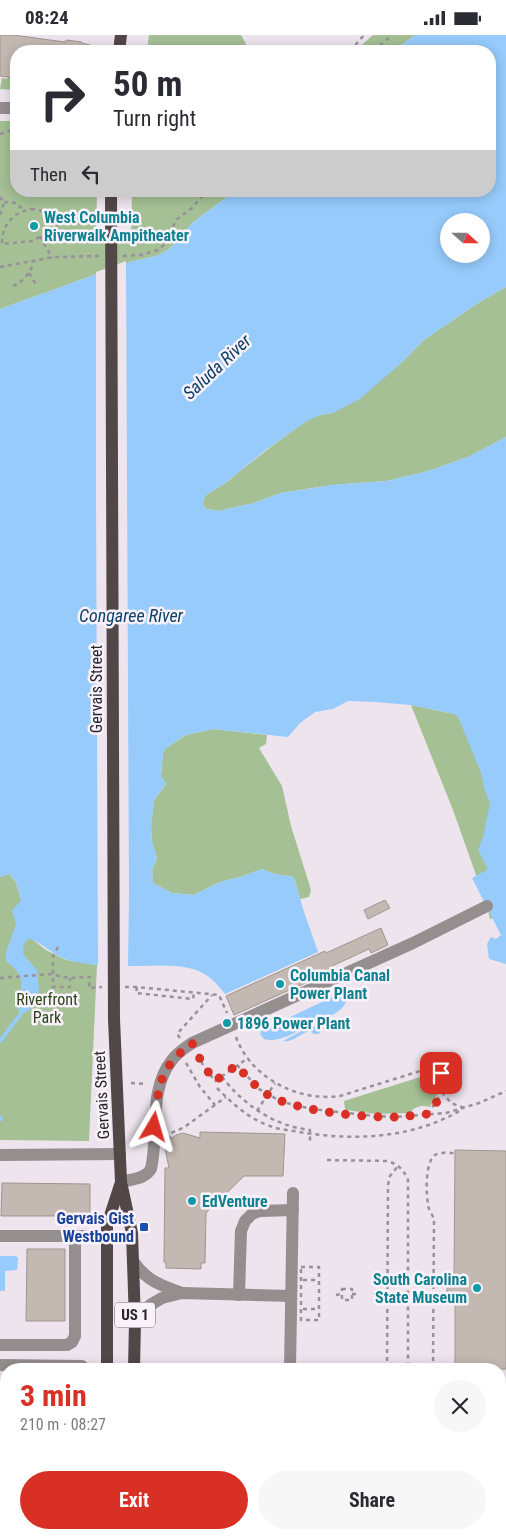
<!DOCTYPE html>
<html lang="en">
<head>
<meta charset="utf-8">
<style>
	:root { --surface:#fff; --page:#f7f7f7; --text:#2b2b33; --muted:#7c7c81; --accent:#d93025 }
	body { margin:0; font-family:"Roboto Condensed",sans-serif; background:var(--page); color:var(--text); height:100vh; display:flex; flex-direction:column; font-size:19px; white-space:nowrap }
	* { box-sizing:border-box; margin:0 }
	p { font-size:16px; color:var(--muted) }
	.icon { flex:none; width:28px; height:28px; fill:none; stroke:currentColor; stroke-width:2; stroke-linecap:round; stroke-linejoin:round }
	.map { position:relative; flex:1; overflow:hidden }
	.panel { position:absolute; left:0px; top:1328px; width:506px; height:176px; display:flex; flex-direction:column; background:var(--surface); border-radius:20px 20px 0 0; box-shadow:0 2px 12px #0003 }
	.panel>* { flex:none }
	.top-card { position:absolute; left:10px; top:10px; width:486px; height:152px; border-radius:20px; box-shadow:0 2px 12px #0003; background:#fff; color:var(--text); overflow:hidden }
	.needle { width:32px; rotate:111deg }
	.buttons { position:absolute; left:440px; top:178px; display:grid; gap:10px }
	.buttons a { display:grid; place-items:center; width:50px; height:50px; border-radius:50%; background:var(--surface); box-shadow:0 2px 12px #0003; font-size:25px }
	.pin { position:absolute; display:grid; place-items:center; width:42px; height:42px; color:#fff; margin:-21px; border-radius:10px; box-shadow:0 2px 8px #0006 }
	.me { position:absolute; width:55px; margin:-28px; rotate:7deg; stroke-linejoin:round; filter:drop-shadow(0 0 4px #0008) }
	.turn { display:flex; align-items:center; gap:18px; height:105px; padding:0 20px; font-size:22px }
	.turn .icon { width:65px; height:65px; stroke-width:2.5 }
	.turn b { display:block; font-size:35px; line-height:42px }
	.then { display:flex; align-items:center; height:48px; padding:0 20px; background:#0003; gap:10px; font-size:19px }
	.round { display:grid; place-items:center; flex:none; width:52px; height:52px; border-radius:26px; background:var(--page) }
	.head { display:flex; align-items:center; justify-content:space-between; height:85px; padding:0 20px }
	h1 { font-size:30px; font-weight:700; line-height:38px; color:var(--accent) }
	.primary-button { display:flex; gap:10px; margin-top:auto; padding:10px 20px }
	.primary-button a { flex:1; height:58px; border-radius:30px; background:var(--accent); color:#fff; font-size:20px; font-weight:700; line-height:58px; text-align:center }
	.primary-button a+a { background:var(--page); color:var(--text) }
	.status { display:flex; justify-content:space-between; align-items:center; height:35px; padding:0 25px; background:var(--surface); direction:ltr }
	.status svg { height:14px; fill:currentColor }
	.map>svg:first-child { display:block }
	.green { fill:#a4c094 }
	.water { fill:#96cbfb; fill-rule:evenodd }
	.pier { fill:#ede4ee }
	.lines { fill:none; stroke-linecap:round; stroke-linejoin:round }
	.stream { stroke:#96cbfb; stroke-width:4 }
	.building { fill:#c4b9b2; stroke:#a0958f }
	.path { stroke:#989199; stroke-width:2.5; stroke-dasharray:4 4; stroke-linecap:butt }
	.minor { stroke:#948e8f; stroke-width:12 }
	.major { stroke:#514747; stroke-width:12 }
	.route { stroke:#d93025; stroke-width:9; stroke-dasharray:0 16.2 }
	.culture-dot { fill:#0f9aa8; stroke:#faf2fb; stroke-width:2 }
	.transit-dot { fill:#1a4fb4; stroke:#faf2fb; stroke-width:2 }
	.labels { text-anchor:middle; stroke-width:5; stroke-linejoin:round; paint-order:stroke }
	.shield { fill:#faf2fb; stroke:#676268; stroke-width:1 }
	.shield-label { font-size:15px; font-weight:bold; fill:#282529 }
	.culture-label { font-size:16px; font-weight:bold; fill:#0d838f; stroke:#faf2fb; text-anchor:start }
	.street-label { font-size:16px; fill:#282529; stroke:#faf2fb }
	.park-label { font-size:16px; fill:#294614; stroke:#faf2fb }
	.transit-label { font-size:16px; font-weight:bold; fill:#164399; stroke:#faf2fb; text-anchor:end }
	.water-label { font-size:18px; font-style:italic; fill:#0c3f65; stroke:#faf2fb }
</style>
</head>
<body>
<div class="status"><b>08:24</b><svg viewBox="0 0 49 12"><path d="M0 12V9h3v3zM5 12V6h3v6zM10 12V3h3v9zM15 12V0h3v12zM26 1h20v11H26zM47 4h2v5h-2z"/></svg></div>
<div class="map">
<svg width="506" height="1503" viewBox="0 0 506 1503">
	<rect width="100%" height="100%" fill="#ede4ee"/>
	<!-- green -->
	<g class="green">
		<polygon points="149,0 241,0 250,16 147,16"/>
		<polygon points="373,0 415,0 394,16 355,16"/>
		<polygon points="8,42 16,43 16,55 0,54 2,43 7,44"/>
		<polygon points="0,86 16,86 16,156 97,156 96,207 131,206 132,156 235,156 192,188 180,203 168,215 156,221 130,227 0,274"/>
		<polygon points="506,252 506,402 468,422 425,437 387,446 332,450 281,458 254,468 219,476 207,474 202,469 206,460 224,449 268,414 307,385 320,380 333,378 400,329 424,305 478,268"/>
		<polygon points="491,654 506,879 490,884 487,871 453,775 411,670 454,679"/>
		<polygon points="213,694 267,700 266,709 259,713 282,751 291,791 311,855 309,862 300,864 294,842 275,839 262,834 240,842 220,847 194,860 172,858 153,848 152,835 157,824 152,807 151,792 154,765 166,749 161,741 163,718 166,713 186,700"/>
		<polygon points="9,839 16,847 32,904 46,915 66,925 97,930 89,1106 0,1105 0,842"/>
		<path d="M433,1038L438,1058L430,1072C422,1070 415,1071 410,1078L377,1079L345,1075L344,1066Z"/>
		<polygon points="227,1498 232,1503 150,1503 150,1499"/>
	</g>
	<!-- water -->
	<g class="water">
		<path d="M415,0H506V252L478,268L424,305L400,329L360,364L333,378L320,380L307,386L267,414L224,449L206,460L202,469L207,474L219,476L254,468L281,458L332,450L387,446L425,437L468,422L506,402V929L489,924L487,909L491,902L496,904L501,900L472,843L488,834L478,815L483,802L490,768L485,756L481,738L458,682L454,679L411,670L375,667L348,666L333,674L315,677L300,688L288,702L213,694L186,700L166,713L163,718L161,741L166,749L154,765L151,792L152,807L157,824L152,835L153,848L172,858L194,860L220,847L240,842L262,834L275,839L294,842L303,874L318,917L225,959C217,948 207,938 193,934C174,929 155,931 136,931C114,931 89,931 68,925C55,922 38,904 28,904L24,909L23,919L37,935L39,953L36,966L30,975L20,980C11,956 36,949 6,926V917L16,889L12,876L21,865L16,847L9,839L0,842V274L130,227L156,221L168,215L180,203L192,188L235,156H490V16H394ZM449,186H481V219H449Z"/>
		<path d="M343,957L347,965C344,971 342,974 337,977C332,981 325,982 319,984C303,992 283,1009 264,1004L260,999L261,996Z"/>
		<path d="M322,985L326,986L319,999H314L310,996C301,998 292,1008 283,1006L307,993L318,991Z"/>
		<polygon points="0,1221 16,1221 18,1223 17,1235 5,1236 5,1256 0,1256"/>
	</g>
	<!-- pier -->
	<polygon class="pier" points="126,226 129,860 128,933 98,932 96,456 96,237"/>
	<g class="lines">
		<!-- stream -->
		<g class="stream">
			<polyline points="0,1006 20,980"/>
			<polyline points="0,1083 1,1084"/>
		</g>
	</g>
	<!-- building -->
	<g class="building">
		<polygon points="0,0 13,0 65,7 66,5 82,7 81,8 90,10 90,16 16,16 16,43 0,41"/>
		<polygon points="385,865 390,873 368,884 364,875"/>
		<polygon points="381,893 388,910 371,918 369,914 332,931 334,935 234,980 226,961 325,916 326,918"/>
		<polygon points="444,1022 449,1036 435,1040 431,1026"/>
		<polygon points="200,1097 285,1099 283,1141 244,1141 206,1178 205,1228 201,1228 201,1234 166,1233 166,1228 164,1227 165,1133 169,1133 165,1113 169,1105 176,1100 183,1098 200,1103"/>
		<polygon points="455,1115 506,1116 506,1334 455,1334 455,1267 447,1267 447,1248 454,1248"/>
		<polygon points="2,1148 90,1149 90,1181 1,1181"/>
		<polygon points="27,1214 65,1214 65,1286 26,1286"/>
	</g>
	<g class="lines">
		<!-- path -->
		<g class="path">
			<polyline points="350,16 364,0"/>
			<polyline points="374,16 392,0"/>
			<polyline points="0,99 16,94"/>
			<polyline points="0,162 4,167 0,180"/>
			<polyline points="4,167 17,168 23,175"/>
			<path d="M31,174C42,175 52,179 59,189L33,206L2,209C2,190 12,178 31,174Z"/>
			<polyline points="40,201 52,223"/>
			<polyline points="123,221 141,220 158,215 165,209 176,185 192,173 207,156"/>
			<polyline points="0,232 54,222 100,221"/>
			<polyline points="29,238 37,251"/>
			<path d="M13,251C23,248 32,235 34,226"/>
			<polyline points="58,912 53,921 53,952 70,952 70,943"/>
			<polyline points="0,943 50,939 70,943 90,942 89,953 102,952"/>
			<polyline points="125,952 137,952 219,960 227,978"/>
			<polyline points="137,952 136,958 193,964 194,958"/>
			<path d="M236,1002C251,1043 298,1067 340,1061L433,1032"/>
			<polyline points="180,1003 177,999 212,960"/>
			<polyline points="198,1019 203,1030 215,1046 248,1023"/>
			<polyline points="186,1028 200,1052 215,1070"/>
			<polyline points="237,1030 259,1054 282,1067 312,1074 375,1081 396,1082 446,1078 479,1068 506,1056"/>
			<path d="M222,1042C244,1070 274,1091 310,1095V1109"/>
			<polyline points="131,1048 147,1049"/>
			<path d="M217,1053C233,1069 250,1085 273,1092C281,1095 290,1095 299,1097C353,1106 412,1104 461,1075"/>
			<polyline points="442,1057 451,1068 464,1073"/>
			<polyline points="257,1076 275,1048"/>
			<polyline points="428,1079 442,1057 441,1038"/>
			<polyline points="167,1113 171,1098 183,1093 226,1062"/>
			<path d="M327,1125L387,1126C398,1129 404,1135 408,1145V1334"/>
			<rect x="301" y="1232" width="18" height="53"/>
			<polyline points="303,1245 319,1245"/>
			<rect x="342" y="1254" width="10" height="11"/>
			<polyline points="352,1259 359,1259"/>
			<polyline points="373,1259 408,1258"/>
			<polyline points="434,1259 447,1259"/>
			<polyline points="336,1260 342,1259"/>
			<polyline points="303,1274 319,1274"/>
			<polyline points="387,1334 388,1150 390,1141 398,1131"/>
			<path d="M433,1334L434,1184C432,1179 428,1174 428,1169C426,1158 425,1127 435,1120C440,1117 448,1118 454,1118"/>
			<polyline points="500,1408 506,1408"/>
		</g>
		<!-- minor -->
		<g class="minor">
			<polyline points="0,73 16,73"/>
			<polyline points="0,1120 120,1119"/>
			<path d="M121,1147C132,1144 145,1144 151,1134C159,1099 148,1055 172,1025C177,1018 185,1013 192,1008L413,908L487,871"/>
			<polyline points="0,1201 84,1201"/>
			<path d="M133,1226C145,1245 162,1251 182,1258"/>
			<polyline points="239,1260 241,1196 245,1186 252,1179 260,1176 293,1175"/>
			<polyline points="135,1286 150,1270 162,1263 182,1258 291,1261"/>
			<polyline points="0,1310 67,1310 72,1307 75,1301 75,1200"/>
			<polyline points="0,1330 82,1331"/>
			<polyline points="290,1334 293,1158"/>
			<polyline points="0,1414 6,1414"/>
			<polyline points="500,1424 506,1424"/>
		</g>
		<!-- major -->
		<g class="major">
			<polyline points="119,16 121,0"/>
			<polyline points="111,156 114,984 121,1147 132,1198 135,1286 134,1334"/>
			<polyline points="107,1334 107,1190 121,1147"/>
			<polyline points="107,1498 107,1503"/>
			<polyline points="133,1503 133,1498"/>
		</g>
	</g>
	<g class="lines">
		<!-- route -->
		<path class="route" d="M154,1092C159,1051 157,1035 192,1008L203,1030L215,1046L237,1030C246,1042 256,1052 268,1060C296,1076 364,1083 397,1082C407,1081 418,1080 428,1079C439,1066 444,1056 441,1038"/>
	</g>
	<!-- markers -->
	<g class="culture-dot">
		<circle cx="34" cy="191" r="5"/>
		<circle cx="280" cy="949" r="5"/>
		<circle cx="227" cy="988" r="5"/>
		<circle cx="192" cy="1166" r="5"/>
		<circle cx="477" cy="1253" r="5"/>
	</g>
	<rect class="transit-dot" x="139" y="1187" width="10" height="10" rx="2.5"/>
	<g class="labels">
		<!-- shield labels -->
		<rect class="shield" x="115" y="1267.5" width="40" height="25" rx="4"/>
		<g class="shield-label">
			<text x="135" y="1285">US 1</text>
		</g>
		<!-- culture labels -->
		<g class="culture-label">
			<text x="44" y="188">West Columbia<tspan x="44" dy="18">Riverwalk Ampitheater</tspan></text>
			<text x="290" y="946">Columbia Canal<tspan x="290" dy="18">Power Plant</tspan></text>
			<text x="237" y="994">1896 Power Plant</text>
			<text x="202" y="1172">EdVenture</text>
			<text x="467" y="1250" text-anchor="end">South Carolina<tspan x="467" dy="18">State Museum</tspan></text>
		</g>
		<!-- street labels -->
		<g class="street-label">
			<text transform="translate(96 654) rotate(-90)" y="6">Gervais Street</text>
			<text transform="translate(101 1060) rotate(-93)" y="6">Gervais Street</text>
		</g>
		<!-- park labels -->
		<g class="park-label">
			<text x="47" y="970">Riverfront<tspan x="47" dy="18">Park</tspan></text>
		</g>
		<!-- transit labels -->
		<g class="transit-label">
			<text x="134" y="1189">Gervais Gist<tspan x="134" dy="18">Westbound</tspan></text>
		</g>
		<!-- water labels -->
		<g class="water-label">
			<text transform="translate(217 332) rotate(-43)" y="6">Saluda River</text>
			<text x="131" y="587">Congaree River</text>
		</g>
	</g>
</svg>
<div class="buttons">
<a><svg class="needle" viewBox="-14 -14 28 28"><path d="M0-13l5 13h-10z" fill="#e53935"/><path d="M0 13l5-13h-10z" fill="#7c7c81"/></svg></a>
</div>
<div class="pin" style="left:441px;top:1038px;background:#d93025"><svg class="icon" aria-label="arrive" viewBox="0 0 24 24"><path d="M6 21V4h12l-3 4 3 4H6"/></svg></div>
<svg class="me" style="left:154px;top:1092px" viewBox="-20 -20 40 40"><path d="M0-17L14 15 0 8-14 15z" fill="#d93025" stroke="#fff" stroke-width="4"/></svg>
<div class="top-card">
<div class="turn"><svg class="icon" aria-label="right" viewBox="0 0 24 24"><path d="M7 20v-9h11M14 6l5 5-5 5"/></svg><div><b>50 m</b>Turn right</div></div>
<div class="then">Then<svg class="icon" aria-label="left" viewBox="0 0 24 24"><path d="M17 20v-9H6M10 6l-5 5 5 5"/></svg></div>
</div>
<section class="panel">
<div class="head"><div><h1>3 min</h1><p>210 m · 08:27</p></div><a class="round"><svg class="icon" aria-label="close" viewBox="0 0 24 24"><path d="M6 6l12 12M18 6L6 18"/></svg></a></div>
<div class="primary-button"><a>Exit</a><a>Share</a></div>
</section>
</div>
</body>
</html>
